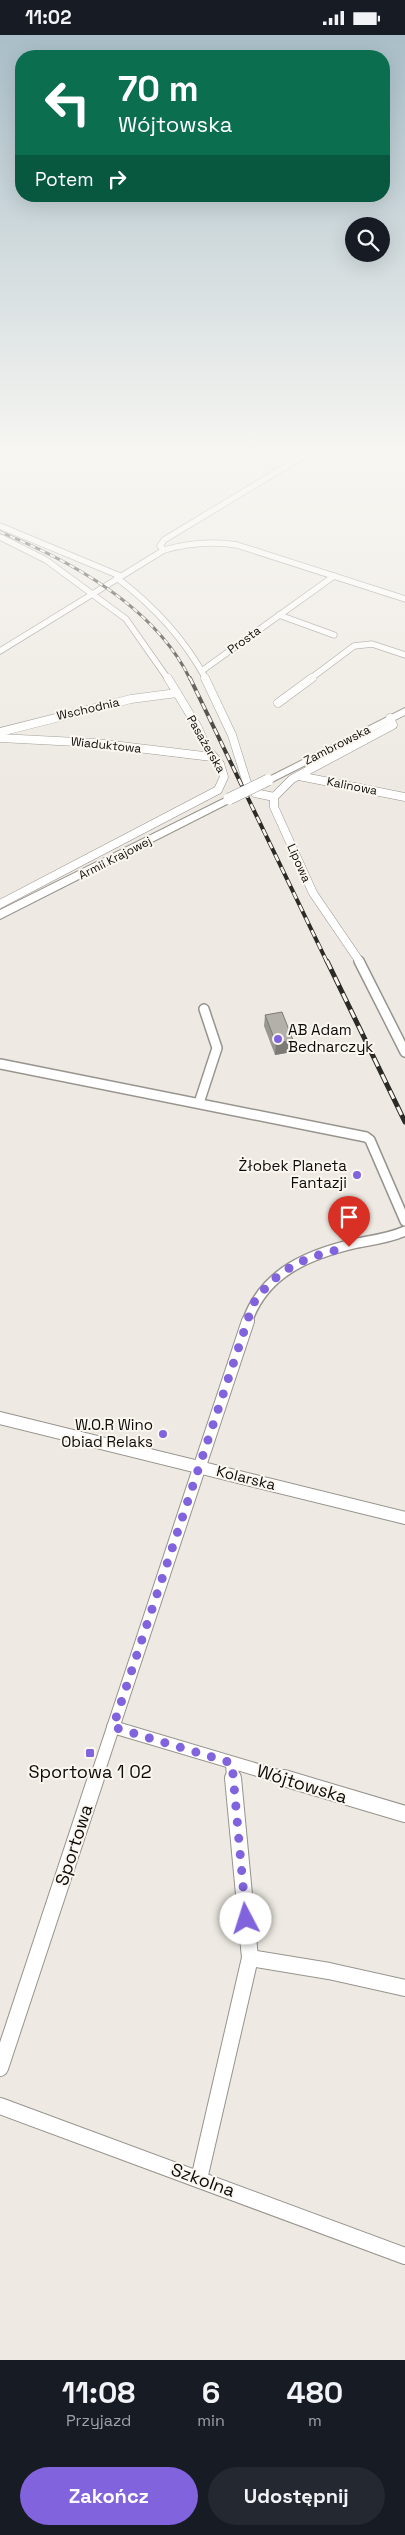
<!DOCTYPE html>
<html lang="pl">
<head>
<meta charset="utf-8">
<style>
	:root { --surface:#171b24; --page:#242831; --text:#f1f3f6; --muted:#9ea1a6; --accent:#8263de }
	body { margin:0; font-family:"Space Grotesk",sans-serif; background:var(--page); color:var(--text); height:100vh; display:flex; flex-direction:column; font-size:19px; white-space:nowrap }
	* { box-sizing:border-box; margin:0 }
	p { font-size:16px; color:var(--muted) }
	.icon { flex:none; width:28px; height:28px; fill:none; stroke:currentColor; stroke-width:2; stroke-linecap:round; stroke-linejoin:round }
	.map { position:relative; height:2325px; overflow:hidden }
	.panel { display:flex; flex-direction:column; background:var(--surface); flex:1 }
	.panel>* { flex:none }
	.banner { position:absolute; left:15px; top:15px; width:375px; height:152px; border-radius:20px; box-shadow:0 5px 20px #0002; background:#0b6e4f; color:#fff; overflow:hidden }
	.buttons { position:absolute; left:345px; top:182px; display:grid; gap:10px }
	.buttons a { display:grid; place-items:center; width:45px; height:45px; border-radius:50%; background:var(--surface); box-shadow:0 5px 20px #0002; font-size:25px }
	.pin { position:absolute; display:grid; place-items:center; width:42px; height:42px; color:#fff; margin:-51px -21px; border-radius:50% 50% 50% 0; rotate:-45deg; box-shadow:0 0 5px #0007 }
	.pin .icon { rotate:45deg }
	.me { position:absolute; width:55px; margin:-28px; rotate:355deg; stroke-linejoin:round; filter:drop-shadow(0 0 4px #0008) }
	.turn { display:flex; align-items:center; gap:18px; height:105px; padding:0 20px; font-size:22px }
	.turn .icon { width:65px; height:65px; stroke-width:2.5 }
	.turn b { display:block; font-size:35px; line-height:42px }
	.then { display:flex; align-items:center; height:48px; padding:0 20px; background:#0003; gap:10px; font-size:19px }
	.eta { display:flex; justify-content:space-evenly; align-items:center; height:85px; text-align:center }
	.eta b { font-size:30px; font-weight:700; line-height:35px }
	.primary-button { display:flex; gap:10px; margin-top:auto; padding:10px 20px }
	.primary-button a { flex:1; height:58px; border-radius:30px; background:var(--accent); color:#fff; font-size:20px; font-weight:700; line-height:58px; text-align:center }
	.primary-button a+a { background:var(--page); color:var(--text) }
	.status { display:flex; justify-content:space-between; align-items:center; height:35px; padding:0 25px; background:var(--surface); direction:ltr }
	.status svg { height:14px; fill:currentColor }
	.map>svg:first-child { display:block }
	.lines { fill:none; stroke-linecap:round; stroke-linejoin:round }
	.minor-far4-casing { stroke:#97938d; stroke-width:7 }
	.minor-far3-casing { stroke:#97938d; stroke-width:9 }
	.minor-far2-casing { stroke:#97938d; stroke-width:12 }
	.minor-far1-casing { stroke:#97938d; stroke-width:14 }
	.minor-casing { stroke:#97938d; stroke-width:18 }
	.secondary-casing { stroke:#97938d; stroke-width:2 }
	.minor-far4 { stroke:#fff; stroke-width:5.5 }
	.minor-far3 { stroke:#fff; stroke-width:8 }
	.minor-far2 { stroke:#fff; stroke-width:9 }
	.minor-far1 { stroke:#fff; stroke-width:12 }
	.minor { stroke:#fff; stroke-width:16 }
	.secondary { fill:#fff; fill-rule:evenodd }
	.rail-far2-casing { stroke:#2c2a27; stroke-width:3 }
	.rail-far1-casing { stroke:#2c2a27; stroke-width:4 }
	.rail-casing { stroke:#2c2a27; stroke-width:5 }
	.rail-far2 { stroke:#fbf7f0; stroke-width:2; stroke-dasharray:5.5; stroke-linecap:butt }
	.rail-far1 { stroke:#fbf7f0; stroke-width:2.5; stroke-dasharray:7; stroke-linecap:butt }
	.rail { stroke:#fbf7f0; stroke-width:3; stroke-dasharray:9; stroke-linecap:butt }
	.secondary-bridge-casing { stroke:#97938d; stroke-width:12; stroke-linecap:butt }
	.secondary-bridge { stroke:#fff; stroke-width:11 }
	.wall { fill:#9a9691 }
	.shaded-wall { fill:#7d7a76 }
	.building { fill:#b3afa9; stroke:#7d7a76 }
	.route { stroke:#8263de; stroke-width:9; stroke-dasharray:0 16.2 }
	.poi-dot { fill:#8263de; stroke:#fbf7f0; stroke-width:2 }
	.labels { text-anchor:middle; stroke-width:4; stroke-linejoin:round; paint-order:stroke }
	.far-street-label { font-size:12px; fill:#0d0b09; stroke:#fbf7f0 }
	.poi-label { font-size:15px; fill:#0d0b09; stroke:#fbf7f0; text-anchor:end }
	.street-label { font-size:15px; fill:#0d0b09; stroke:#fbf7f0 }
	.near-poi-label { font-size:18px; fill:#0d0b09; stroke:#fbf7f0 }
	.near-street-label { font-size:18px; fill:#0d0b09; stroke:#fbf7f0 }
</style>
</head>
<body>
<div class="status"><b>11:02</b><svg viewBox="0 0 49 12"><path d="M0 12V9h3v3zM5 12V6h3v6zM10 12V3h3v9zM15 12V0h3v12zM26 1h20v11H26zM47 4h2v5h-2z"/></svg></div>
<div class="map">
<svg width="405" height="2325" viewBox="0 0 405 2325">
	<rect width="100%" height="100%" fill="#eeeae3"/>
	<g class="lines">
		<defs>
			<g id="minor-far4">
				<polyline points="0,491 120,541"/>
				<polyline points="0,502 46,525 126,584 168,644"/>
				<polyline points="164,515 160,511 164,505 303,421"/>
				<path d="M117,543C154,571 184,603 206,644"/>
				<polyline points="279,580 334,600"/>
				<path d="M0,616L164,515C189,508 212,506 237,510L405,564"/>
				<polyline points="203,635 334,541"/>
				<polyline points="310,644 354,611 372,609 405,620"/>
			</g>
			<g id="minor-far3">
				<polyline points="205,643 232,700 247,748 255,758 274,762"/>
				<polyline points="278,668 312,643"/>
				<polyline points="0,697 131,664 177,658"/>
				<polyline points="0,703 96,708 212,722"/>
				<polyline points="299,741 405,762"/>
				<polyline points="0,869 218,755 224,742 220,729 208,715 197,691 168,643"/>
				<polyline points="360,927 313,858 274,772 274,762 292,744 393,690 390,683"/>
			</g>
			<g id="minor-far2">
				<polyline points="359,926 405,1017"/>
				<polyline points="0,1029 366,1102 370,1105 405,1186"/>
				<polyline points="199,1068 217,1013 204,974"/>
				<path d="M247,1287C264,1237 309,1219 357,1208C373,1205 390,1203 405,1196"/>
			</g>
			<g id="minor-far1">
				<polyline points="0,1383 405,1483"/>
				<polyline points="113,1692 288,1744"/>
				<polyline points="232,1728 233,1744"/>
				<polyline points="96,1744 248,1286"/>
			</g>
			<g id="minor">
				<polyline points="284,1743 405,1779"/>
				<polyline points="250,1923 329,1936 405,1953"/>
				<polyline points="0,2033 96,1743"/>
				<polyline points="0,2071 405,2221"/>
				<polyline points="199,2144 250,1923 233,1743"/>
			</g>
			<g id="secondary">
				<polygon points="405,673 405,680 272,747 263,745"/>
				<polygon points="229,761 234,764 233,766 0,884 0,875"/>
			</g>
		</defs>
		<!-- minor-far4 casing -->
		<use href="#minor-far4" class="minor-far4-casing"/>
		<!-- minor-far3 casing -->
		<use href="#minor-far3" class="minor-far3-casing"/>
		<!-- minor-far2 casing -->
		<use href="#minor-far2" class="minor-far2-casing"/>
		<!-- minor-far1 casing -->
		<use href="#minor-far1" class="minor-far1-casing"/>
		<!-- minor casing -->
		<use href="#minor" class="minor-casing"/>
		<!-- secondary casing -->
		<use href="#secondary" class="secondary-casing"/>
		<!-- minor-far4 -->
		<use href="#minor-far4" class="minor-far4"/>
		<!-- minor-far3 -->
		<use href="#minor-far3" class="minor-far3"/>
		<!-- minor-far2 -->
		<use href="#minor-far2" class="minor-far2"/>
		<!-- minor-far1 -->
		<use href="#minor-far1" class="minor-far1"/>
		<!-- minor -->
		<use href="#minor" class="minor"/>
		<!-- secondary -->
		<use href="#secondary" class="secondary"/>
		<defs>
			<path id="rail-far2" d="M0,497C71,526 155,572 190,644"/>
			<polyline id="rail-far1" points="190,643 327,927"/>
			<polyline id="rail" points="327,926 405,1087"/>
		</defs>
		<!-- rail-far2 casing -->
		<use href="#rail-far2" class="rail-far2-casing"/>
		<!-- rail-far1 casing -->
		<use href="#rail-far1" class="rail-far1-casing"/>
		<!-- rail casing -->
		<use href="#rail" class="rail-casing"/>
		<!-- rail-far2 -->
		<use href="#rail-far2" class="rail-far2"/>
		<!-- rail-far1 -->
		<use href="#rail-far1" class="rail-far1"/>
		<!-- rail -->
		<use href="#rail" class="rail"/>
		<defs>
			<polyline id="secondary-bridge" points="229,764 268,745"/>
		</defs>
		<!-- secondary-bridge casing -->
		<use href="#secondary-bridge" class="secondary-bridge-casing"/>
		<!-- secondary-bridge -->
		<use href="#secondary-bridge" class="secondary-bridge"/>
	</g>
	<!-- wall -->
	<polygon class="wall" points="265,980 292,1017 275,1020 264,991"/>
	<!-- shaded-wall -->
	<polygon class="shaded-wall" points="293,1005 292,1017 275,1020 276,1008"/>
	<!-- building -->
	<polygon class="building" points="282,977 293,1005 276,1008 265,980"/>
	<!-- sky -->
	<linearGradient id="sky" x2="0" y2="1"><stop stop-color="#a9bec8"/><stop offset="0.56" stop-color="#f7f6f2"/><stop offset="1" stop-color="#f7f6f2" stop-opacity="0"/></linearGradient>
	<rect width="405" height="746" fill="url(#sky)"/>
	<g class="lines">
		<!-- route -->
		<path class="route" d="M246,1884L232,1728L113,1692L253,1269C279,1231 306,1222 349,1212"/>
	</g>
	<!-- markers -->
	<g class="poi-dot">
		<circle cx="278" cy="1004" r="5"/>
		<circle cx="357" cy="1140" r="5"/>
		<circle cx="163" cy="1399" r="5"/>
		<rect x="85" y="1713" width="10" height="10" rx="2.5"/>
	</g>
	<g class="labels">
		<!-- far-street labels -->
		<g class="far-street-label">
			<text transform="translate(244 605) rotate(-36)" y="4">Prosta</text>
			<text transform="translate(88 674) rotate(-13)" y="4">Wschodnia</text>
			<text transform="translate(206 709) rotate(60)" y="4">Pasażerska</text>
			<text transform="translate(106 710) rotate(6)" y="4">Wiaduktowa</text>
			<text transform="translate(337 710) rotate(-27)" y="4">Zambrowska</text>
			<text transform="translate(352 751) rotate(11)" y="4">Kalinowa</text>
			<text transform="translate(115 823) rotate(-27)" y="4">Armii Krajowej</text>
			<text transform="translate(299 828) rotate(66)" y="4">Lipowa</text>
		</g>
		<!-- poi labels -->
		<g class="poi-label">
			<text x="288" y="1000" text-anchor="start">AB Adam<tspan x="288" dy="17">Bednarczyk</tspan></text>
			<text x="347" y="1136">Żłobek Planeta<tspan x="347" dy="17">Fantazji</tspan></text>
			<text x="153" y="1395">W.O.R Wino<tspan x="153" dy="17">Obiad Relaks</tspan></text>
		</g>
		<!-- street labels -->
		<g class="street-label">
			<text transform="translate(246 1443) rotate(14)" y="5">Kolarska</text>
		</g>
		<!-- near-poi labels -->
		<g class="near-poi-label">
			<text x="90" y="1743">Sportowa 1 02</text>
		</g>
		<!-- near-street labels -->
		<g class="near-street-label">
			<text transform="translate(302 1749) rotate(17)" y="6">Wójtowska</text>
			<text transform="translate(74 1810) rotate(-72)" y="6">Sportowa</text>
			<text transform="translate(203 2145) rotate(20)" y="6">Szkolna</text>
		</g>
	</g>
</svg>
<div class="buttons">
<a><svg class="icon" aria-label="search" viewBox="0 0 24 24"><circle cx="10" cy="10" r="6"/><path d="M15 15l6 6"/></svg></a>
</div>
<div class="pin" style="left:349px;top:1212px;background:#d93025"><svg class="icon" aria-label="arrive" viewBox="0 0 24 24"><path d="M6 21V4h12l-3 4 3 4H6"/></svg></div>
<svg class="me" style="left:246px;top:1884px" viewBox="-20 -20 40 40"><circle r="19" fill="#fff"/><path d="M0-13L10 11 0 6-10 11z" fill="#8263de"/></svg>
<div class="banner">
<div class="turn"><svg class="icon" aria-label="left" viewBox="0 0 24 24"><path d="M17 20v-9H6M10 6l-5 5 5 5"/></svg><div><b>70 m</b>Wójtowska</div></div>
<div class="then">Potem<svg class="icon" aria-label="right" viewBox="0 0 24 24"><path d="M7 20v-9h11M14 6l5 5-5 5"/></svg></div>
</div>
</div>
<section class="panel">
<div class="eta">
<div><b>11:08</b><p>Przyjazd</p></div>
<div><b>6</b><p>min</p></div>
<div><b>480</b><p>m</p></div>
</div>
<div class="primary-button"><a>Zakończ</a><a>Udostępnij</a></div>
</section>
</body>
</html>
